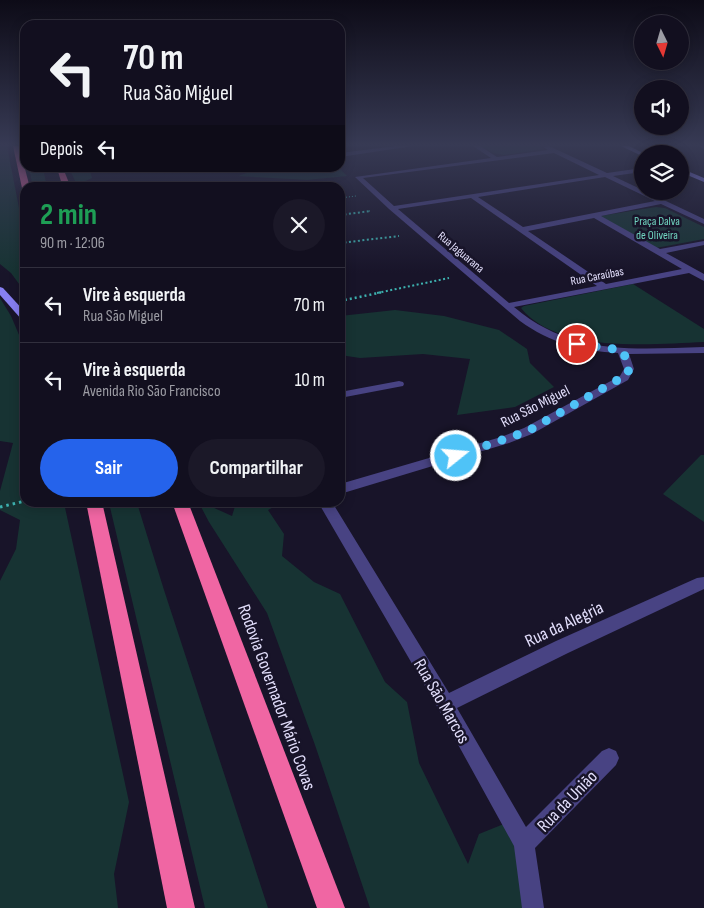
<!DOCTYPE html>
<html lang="pt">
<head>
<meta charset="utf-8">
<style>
	:root { --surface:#120f1f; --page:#1b1828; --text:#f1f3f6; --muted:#9c9ca4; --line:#312f3d; --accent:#2563eb }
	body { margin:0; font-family:"Sofia Sans Condensed",sans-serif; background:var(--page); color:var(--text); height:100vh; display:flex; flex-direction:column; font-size:19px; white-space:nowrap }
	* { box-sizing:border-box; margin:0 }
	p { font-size:16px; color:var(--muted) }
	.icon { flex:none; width:28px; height:28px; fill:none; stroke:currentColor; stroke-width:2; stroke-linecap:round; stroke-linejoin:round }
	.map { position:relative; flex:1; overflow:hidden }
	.details { position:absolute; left:20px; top:182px; width:325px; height:325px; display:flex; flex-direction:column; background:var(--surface); border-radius:15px; box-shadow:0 2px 12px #0003,0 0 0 1px var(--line) }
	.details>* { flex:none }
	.banner { position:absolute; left:20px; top:20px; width:325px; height:152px; border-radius:15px; box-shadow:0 2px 12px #0003,0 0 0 1px var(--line); background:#120f1f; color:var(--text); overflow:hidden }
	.needle { width:32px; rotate:175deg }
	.buttons { position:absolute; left:634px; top:15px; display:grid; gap:10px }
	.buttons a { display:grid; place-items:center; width:55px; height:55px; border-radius:50%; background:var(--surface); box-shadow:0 2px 12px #0003,0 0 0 1px var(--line); font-size:25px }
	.pin { position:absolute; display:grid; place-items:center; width:42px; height:42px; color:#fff; margin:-21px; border:2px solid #fff; border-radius:50%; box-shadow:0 1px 5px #0007 }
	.me { position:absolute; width:55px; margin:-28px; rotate:73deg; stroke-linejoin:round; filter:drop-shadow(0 0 4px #0008) }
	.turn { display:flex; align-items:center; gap:18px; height:105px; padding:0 20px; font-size:22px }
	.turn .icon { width:65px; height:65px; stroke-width:2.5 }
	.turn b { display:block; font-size:35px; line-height:42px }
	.then { display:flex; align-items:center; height:48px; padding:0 20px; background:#0003; gap:10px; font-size:19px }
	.round { display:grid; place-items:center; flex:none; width:52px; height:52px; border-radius:26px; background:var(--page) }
	.overview { display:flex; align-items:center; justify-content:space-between; height:85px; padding:0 20px }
	h1 { font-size:30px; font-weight:700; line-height:38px; color:#1e9e55 }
	.cta { display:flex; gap:10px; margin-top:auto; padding:10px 20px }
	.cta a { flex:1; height:58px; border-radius:30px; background:var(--accent); color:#fff; font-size:20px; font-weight:700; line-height:58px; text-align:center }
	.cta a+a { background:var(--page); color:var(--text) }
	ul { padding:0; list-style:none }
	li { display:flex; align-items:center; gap:15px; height:75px; padding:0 20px; border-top:1px solid var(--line) }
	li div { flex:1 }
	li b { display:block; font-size:19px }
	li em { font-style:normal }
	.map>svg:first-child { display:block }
	.green { fill:#173333 }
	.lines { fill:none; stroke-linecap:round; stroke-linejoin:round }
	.path-far3 { stroke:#3db1af; stroke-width:1; stroke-dasharray:1 2; stroke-linecap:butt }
	.path-far2 { stroke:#3db1af; stroke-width:2; stroke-dasharray:2 2.5; stroke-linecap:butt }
	.path-far1 { stroke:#3db1af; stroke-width:2.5; stroke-dasharray:2 3; stroke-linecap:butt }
	.path { stroke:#3db1af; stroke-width:3; stroke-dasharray:2.5 4; stroke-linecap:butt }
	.street { fill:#484383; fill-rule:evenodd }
	.secondary { fill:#877ff2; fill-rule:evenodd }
	.highway { fill:#f066a3; fill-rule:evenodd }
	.route { stroke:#4fc3f7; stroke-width:9; stroke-dasharray:0 16.2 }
	.labels { text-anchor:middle; stroke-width:5; stroke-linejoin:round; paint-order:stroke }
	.far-park-label { font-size:12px; fill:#71d6c1; stroke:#181429 }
	.far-street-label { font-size:12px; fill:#e3dffc; stroke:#181429 }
	.street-label { font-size:15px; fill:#e3dffc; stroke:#181429 }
	.near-street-label { font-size:18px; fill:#e3dffc; stroke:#181429 }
</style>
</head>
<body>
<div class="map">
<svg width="704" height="908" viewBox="0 0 704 908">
	<rect width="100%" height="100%" fill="#181429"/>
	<!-- green -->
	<g class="green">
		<polygon points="0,146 7,146 25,239 25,292 11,273 0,264"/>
		<polygon points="480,146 540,146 543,149 504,155 494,153"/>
		<polygon points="29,168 43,168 47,187 33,187"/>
		<polygon points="69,168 89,168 92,178 77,185"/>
		<polygon points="251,168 339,168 347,176 307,180 238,176 253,171"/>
		<polygon points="656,207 665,208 704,227 704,239 656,248 600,216"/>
		<path d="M633,284L704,329V342C651,344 558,354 521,308L524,306Z"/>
		<polygon points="0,298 11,316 25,349 25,502 64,503 129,802 114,874 118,908 0,908 0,581 16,549 20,520 0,510 0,491 13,443 0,441"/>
		<polygon points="395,310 444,316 499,330 527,349 530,363 554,387 515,407 457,415 470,359 423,354 360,358 340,355 340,316"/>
		<polygon points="701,455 704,455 704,522 663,494"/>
		<polygon points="109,503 137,503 164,590 268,908 205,908"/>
		<polygon points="199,503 212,503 212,507 232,516 236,503 281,503 268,510 284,534 282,556 314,582 340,594 385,682 407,702 419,763 468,864 479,834 514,820 528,908 370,908 315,745 267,613 209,522"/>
	</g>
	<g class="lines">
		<!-- path-far3 -->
		<g class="path-far3">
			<polyline points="340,198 356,196"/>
			<polyline points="369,211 371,211"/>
		</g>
		<!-- path-far2 -->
		<g class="path-far2">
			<polyline points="340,215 371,211"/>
			<polyline points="340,243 399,236"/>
			<polyline points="377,293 449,278"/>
		</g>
		<!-- path-far1 -->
		<polyline class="path-far1" points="340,301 383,292"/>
		<!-- path -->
		<polyline class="path" points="0,507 25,501"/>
		<!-- street -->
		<g class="street">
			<polygon points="396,146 413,146 340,157 340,153"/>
			<path d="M473,146H480L497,157L548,150L543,147L549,146L607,173L642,168V172L613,176L704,219V224L661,204L601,216L660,249L704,241V245L666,253L704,274V281L689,273L514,307C572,356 633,349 704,347V353L629,354L634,369L628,380L532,434L509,443L340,494V484L501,437L524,428L620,376L624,369L618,353C582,351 550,343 520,321L389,209L355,177L491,158ZM554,153L599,175L394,206L363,178ZM605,177L655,201L523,227L478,197ZM471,198L597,286L509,303L398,209ZM594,218L682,269L606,284L528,231Z"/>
			<polygon points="699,146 704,146 704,149"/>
			<polygon points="399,381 403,382 404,384 403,386 340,398 340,392"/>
			<polygon points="318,502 332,502 449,693 556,641 697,578 704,577 704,589 568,653 457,708 526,827 602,751 609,748 616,751 619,758 616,765 535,848 544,908 522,908 514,846 439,710"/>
		</g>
		<!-- secondary -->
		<g class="secondary">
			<polygon points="621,146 629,146 645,154 640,155"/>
			<polygon points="680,168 704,178 704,182 680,172"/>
			<polygon points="0,287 3,288 25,312 25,321 22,320 0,295"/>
		</g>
		<!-- highway -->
		<g class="highway">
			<polygon points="13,146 19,146 30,188 25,188 25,190 22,188"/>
			<polygon points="57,168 63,168 71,188 63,188"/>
			<polygon points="86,502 102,502 195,908 167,908"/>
			<polygon points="172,502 188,502 345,908 317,908"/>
		</g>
	</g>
	<!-- sky -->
	<linearGradient id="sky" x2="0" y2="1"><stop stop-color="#0d0b17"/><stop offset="0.53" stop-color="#373a54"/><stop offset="1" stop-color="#373a54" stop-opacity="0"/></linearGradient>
	<rect width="704" height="273" fill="url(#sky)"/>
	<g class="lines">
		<!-- route -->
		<polyline class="route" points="456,456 528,431 628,374 629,365 622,350 577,344"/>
	</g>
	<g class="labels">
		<!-- far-park labels -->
		<g class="far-park-label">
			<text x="657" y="225">Praça Dalva<tspan x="657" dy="14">de Oliveira</tspan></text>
		</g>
		<!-- far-street labels -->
		<g class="far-street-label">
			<text transform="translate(461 252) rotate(40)" y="4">Rua Jaguarana</text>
			<text transform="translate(597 276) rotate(-11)" y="4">Rua Caraúbas</text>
		</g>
		<!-- street labels -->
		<g class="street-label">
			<text transform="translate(535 406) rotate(-27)" y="5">Rua São Miguel</text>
		</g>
		<!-- near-street labels -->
		<g class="near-street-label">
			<text transform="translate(564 624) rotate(-25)" y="6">Rua da Alegria</text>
			<text transform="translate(277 697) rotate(70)" y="6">Rodovia Governador Mário Covas</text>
			<text transform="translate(442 701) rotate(60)" y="6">Rua São Marcos</text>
			<text transform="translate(567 801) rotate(-46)" y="6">Rua da União</text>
		</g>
	</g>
</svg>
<div class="buttons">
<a><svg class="needle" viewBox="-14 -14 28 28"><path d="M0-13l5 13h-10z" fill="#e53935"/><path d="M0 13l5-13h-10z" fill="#9c9ca4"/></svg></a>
<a><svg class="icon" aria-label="sound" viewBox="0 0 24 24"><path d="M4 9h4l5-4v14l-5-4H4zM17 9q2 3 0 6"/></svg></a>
<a><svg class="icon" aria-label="layers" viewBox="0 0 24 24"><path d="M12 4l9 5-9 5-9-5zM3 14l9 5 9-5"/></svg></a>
</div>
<div class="pin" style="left:577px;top:344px;background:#d93025"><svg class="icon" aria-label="arrive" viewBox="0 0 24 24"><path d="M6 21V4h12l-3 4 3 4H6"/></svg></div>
<svg class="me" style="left:456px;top:456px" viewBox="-20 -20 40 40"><circle r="17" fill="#4fc3f7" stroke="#fff" stroke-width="3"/><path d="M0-11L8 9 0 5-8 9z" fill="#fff"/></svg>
<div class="banner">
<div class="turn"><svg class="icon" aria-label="left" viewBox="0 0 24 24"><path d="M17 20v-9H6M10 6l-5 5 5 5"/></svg><div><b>70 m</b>Rua São Miguel</div></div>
<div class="then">Depois<svg class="icon" aria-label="left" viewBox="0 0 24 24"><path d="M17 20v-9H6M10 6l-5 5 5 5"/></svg></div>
</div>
<section class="details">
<div class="overview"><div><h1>2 min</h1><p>90 m · 12:06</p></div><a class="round"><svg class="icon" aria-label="close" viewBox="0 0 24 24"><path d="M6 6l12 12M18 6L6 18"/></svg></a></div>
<ul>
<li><svg class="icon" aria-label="left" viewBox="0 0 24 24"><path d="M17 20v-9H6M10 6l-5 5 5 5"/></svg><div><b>Vire à esquerda</b><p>Rua São Miguel</p></div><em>70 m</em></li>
<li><svg class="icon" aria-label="left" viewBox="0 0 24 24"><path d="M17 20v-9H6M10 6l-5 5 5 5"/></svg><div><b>Vire à esquerda</b><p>Avenida Rio São Francisco</p></div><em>10 m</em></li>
</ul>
<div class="cta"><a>Sair</a><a>Compartilhar</a></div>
</section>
</div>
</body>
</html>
